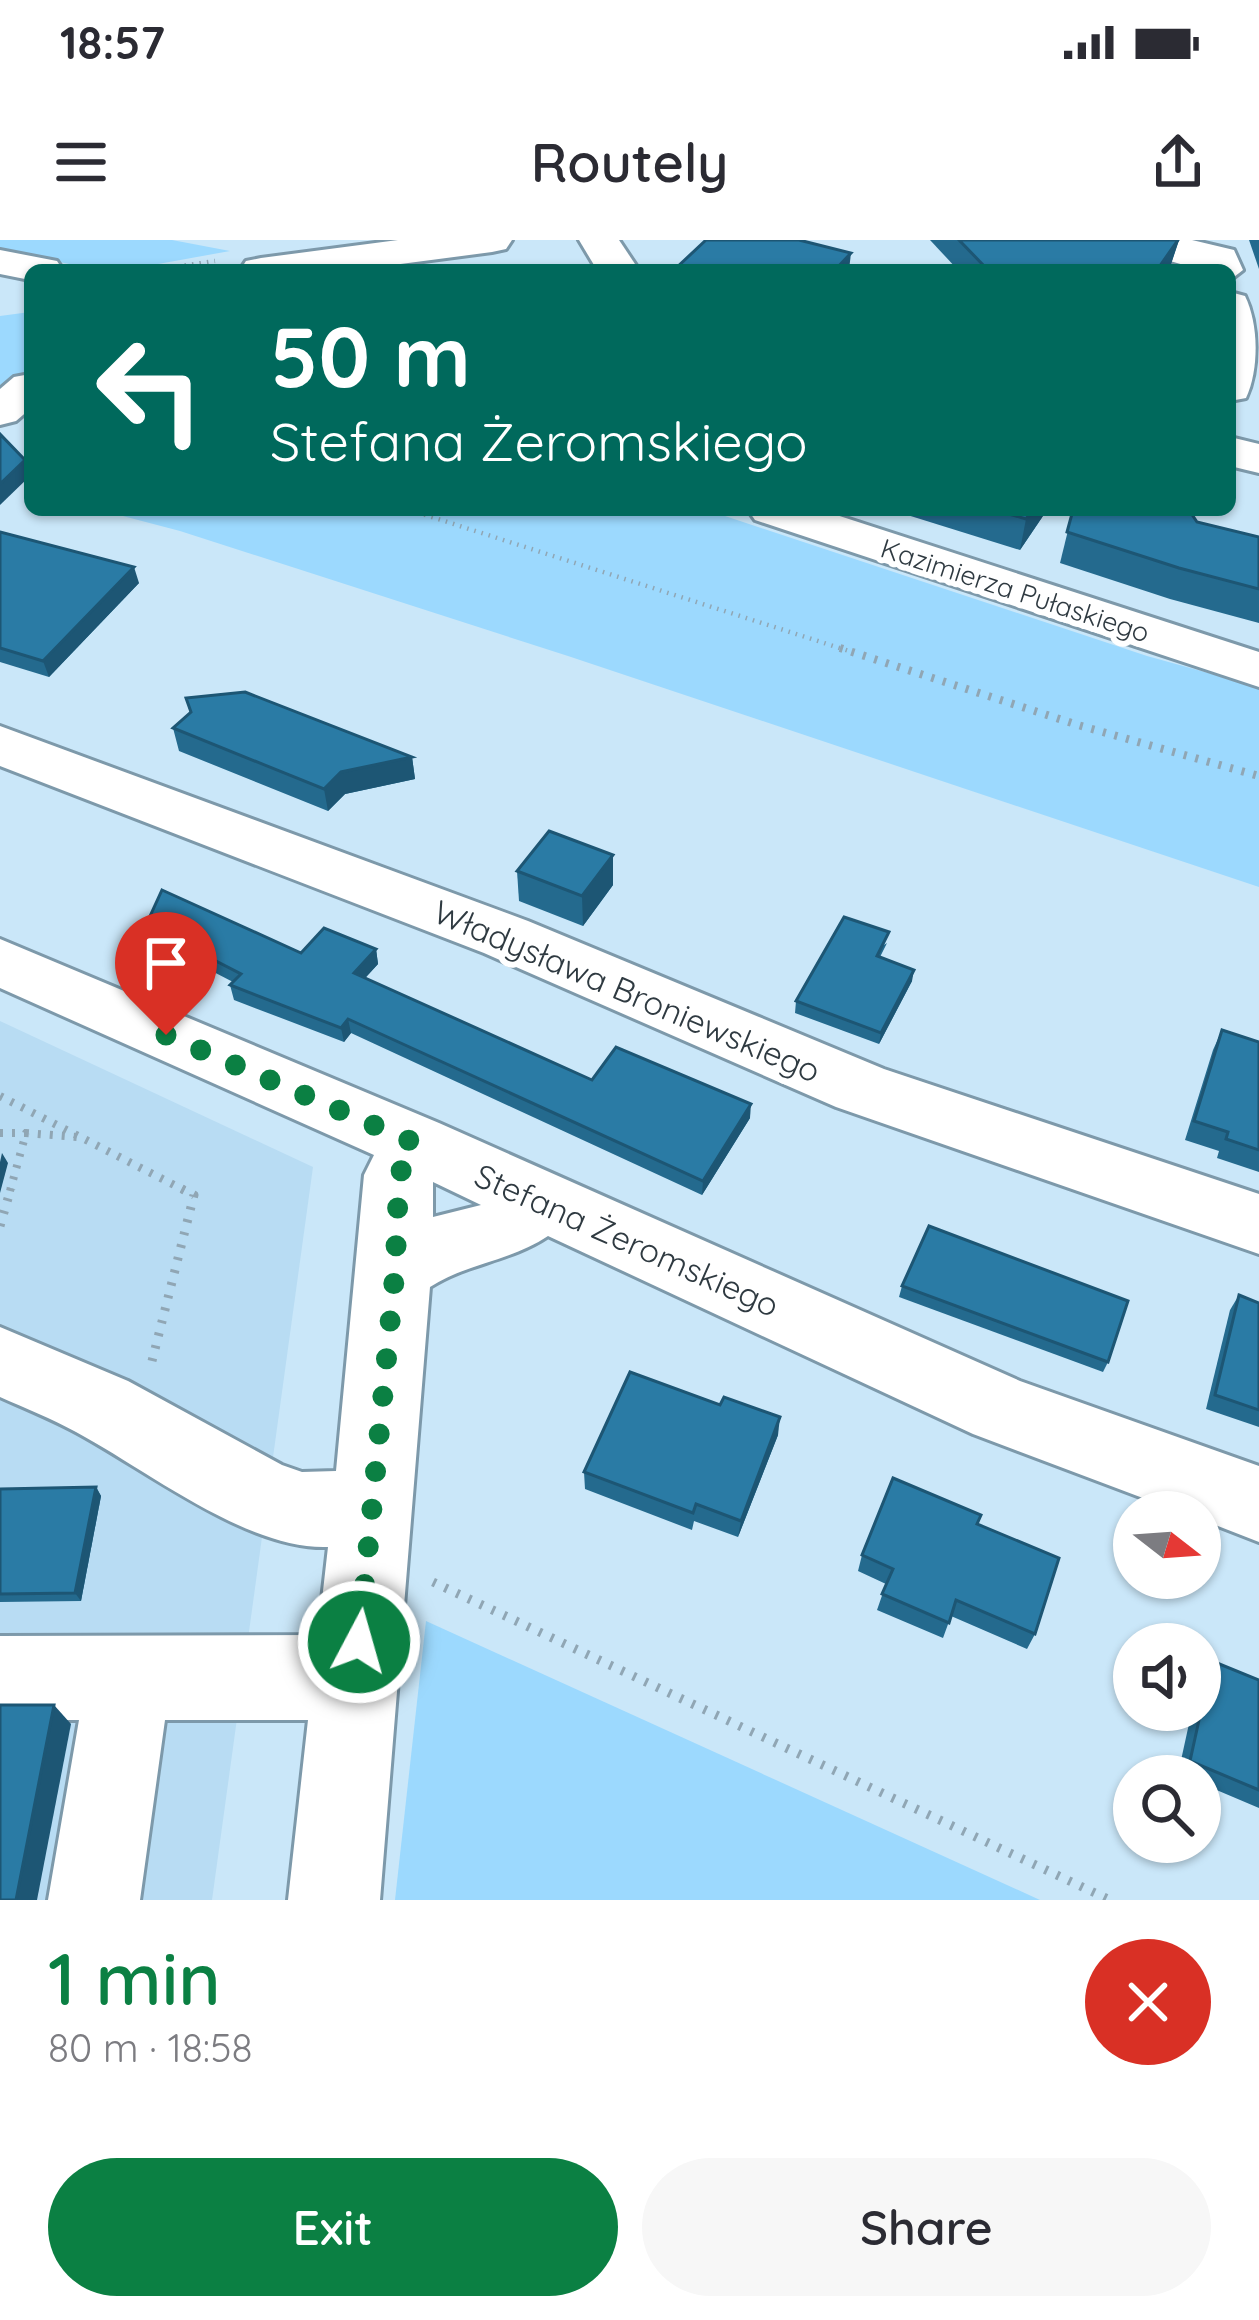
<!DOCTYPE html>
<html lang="en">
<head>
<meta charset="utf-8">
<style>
	:root { --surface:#fff; --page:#f7f7f7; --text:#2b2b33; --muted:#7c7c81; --accent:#0b8043 }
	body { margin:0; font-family:Quicksand,sans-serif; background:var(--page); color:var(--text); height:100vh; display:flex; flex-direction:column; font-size:45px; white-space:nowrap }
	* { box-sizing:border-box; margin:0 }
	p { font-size:39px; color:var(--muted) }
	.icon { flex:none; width:66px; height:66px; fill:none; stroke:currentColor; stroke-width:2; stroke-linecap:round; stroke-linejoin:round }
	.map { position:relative; height:1660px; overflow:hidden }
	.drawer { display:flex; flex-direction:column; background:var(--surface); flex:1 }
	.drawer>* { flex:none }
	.top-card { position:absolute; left:24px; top:24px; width:1212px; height:252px; border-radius:18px; box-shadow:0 3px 9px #0004; background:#00695c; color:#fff; overflow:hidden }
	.needle { width:78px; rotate:107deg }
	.fabs { position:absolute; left:1113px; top:1251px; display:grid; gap:24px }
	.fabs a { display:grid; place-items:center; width:108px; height:108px; border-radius:50%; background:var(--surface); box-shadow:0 3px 9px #0004; font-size:60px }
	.pin { position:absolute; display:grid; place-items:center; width:102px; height:102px; color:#fff; margin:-123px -51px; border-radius:50% 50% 50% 0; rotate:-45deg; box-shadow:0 0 12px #0007 }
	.pin .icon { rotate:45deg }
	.me { position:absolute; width:132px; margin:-66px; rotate:6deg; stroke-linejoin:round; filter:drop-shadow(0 0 9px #0008) }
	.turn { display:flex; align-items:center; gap:42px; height:252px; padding:0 48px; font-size:54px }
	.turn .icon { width:156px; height:156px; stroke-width:2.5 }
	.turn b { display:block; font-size:84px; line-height:102px }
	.round { display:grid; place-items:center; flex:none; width:126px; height:126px; border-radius:63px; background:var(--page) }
	.head { display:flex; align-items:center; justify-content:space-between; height:204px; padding:0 48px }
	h1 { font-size:72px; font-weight:600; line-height:90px; color:var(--accent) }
	.button { display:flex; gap:24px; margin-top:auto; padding:24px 48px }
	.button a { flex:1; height:138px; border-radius:72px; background:var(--accent); color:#fff; font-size:48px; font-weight:600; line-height:138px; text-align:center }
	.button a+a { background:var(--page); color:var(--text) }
	.status { display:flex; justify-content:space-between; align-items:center; height:84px; padding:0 60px; background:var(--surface); direction:ltr }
	.status svg { height:33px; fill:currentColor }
	header { display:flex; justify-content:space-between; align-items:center; height:156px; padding:0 48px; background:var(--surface); font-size:54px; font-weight:600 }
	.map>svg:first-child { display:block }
	.built { fill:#b8dcf3 }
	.green { fill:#9cd9fe }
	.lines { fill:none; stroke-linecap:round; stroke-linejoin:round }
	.minor-casing { stroke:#7d99aa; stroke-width:6 }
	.path-far2 { stroke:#90a6b4; stroke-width:4.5; stroke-dasharray:1.5 6; stroke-linecap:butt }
	.path-far1 { stroke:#90a6b4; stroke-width:8; stroke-dasharray:3 9; stroke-linecap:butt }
	.path { stroke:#90a6b4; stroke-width:9; stroke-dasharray:3 10; stroke-linecap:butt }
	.minor { fill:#fff; fill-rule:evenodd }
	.wall { fill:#246a8e }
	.shaded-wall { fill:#1d5674 }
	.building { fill:#2a7ba5; stroke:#1d5674; stroke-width:3 }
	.route { stroke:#0b8043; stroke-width:21; stroke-dasharray:0 37.8 }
	.labels { text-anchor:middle; stroke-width:12; stroke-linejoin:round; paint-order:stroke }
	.far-street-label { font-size:27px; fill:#2f3a41; stroke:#fff }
	.street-label { font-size:33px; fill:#2f3a41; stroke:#fff }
</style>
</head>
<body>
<div class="status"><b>18:57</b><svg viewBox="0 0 49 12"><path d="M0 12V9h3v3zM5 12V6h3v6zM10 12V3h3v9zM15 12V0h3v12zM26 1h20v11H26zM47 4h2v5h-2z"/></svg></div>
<header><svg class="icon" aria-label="menu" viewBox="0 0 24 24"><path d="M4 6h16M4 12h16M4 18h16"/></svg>Routely<svg class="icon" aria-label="share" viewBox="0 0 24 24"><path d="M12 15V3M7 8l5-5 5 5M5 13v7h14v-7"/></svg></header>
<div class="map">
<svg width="1259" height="1660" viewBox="0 0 1259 1660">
	<rect width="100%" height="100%" fill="#cae7f9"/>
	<!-- built -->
	<polygon class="built" points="0,781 313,927 212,1660 0,1660"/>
	<!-- green -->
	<g class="green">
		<polygon points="0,0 172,0 230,11 125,30 99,30 0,10"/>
		<polygon points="30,72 30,139 0,162 0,76"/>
		<polygon points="100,270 707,270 1147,416 1259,447 1259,647 568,416 180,291"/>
		<polygon points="426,1381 1040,1660 395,1660"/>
	</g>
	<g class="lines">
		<defs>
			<g id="minor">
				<polygon points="398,0 512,0 506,9 492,12 355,30 240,30 246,21 261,18"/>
				<polygon points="579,0 619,0 639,30 597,30"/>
				<polygon points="1123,0 1192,0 1234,10 1243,30 1230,40 1230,30 1201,30 1129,9"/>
				<polygon points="0,10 57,21 63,30 30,30 30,40 0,34"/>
				<path d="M1230,52L1245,56C1259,85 1259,130 1246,158L1230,161Z"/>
				<polygon points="30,134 30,169 16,181 0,185 0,149 14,137"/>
				<polygon points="1230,197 1259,204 1259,233 1230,226"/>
				<polygon points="748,270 821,270 1259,412 1259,447 755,280"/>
				<polygon points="0,486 528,681 884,829 1259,954 1259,1014 836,867 484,713 0,526"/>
				<path d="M0,699L439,883L1020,1141L1259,1226V1302L1200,1279V1272H1180L973,1194L548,996C511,1021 467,1023 430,1047L380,1660H288L308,1480H165L140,1660H48L79,1480H0V1396L318,1395L328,1307C247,1310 147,1230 76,1192C52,1179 25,1168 0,1157V1087L128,1141L282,1225L302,1232L336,1231L364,935L374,915L0,748ZM433,942L481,965L433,977Z"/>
			</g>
		</defs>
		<!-- minor casing -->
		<use href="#minor" class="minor-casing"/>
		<!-- path-far2 -->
		<g class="path-far2">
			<polyline points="155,30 215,21"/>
			<polyline points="410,270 849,411"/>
		</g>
		<!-- path-far1 -->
		<g class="path-far1">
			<polyline points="840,408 1078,485 1259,536"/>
			<polyline points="0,856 186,951"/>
			<polyline points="0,893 26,893"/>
			<polyline points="10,951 26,893 78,897"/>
		</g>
		<!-- path -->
		<g class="path">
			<polyline points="0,986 11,948"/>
			<polyline points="152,1121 194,955 180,948"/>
			<polyline points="433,1342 1110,1660"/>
		</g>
		<!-- minor -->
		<use href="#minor" class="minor"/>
	</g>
	<!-- wall -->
	<g class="wall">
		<polygon points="930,0 1179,0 1169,30 958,30"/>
		<polygon points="1249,0 1259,0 1259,29"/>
		<polygon points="901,270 1047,270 1020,310 901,273"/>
		<polygon points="1073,270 1197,282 1259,297 1259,383 1170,359 1060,323"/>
		<polygon points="0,292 139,343 49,437 0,422"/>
		<polygon points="186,458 412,517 415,539 345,554 328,571 179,511 173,488 190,473"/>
		<polygon points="613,615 613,645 583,686 519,661 517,631"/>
		<polygon points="146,685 301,713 376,709 378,724 365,738 592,840 750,878 702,955 351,793 344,802 234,760 230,745 233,742 150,699"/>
		<polygon points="887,703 880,717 912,741 879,804 795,773 796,761"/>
		<polygon points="1222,790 1259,802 1259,932 1217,918 1219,911 1185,900 1213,810"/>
		<polygon points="902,1046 1108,1122 1103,1132 899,1057"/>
		<polygon points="1239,1055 1259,1063 1259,1187 1206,1169 1230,1070"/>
		<polygon points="778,1195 738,1297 694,1281 692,1290 585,1249 584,1232"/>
		<polygon points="96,1247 101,1256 81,1361 0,1362 0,1249"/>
		<polygon points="978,1284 1035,1394 1027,1409 951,1376 943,1398 877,1370 886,1344 858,1331 862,1315"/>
		<polygon points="1212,1421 1259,1440 1259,1568 1200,1543 1200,1536 1183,1536 1178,1534 1192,1470 1200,1470 1200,1435"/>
	</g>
	<!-- shaded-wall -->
	<g class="shaded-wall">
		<polygon points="1179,0 1169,30 1157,30"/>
		<polygon points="851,13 849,30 835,30"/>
		<polygon points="25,220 30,236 0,265 0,244"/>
		<polygon points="1033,270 1047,270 1020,310 1026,279"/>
		<polygon points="134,327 139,343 49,437 43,421"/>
		<polygon points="412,517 415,539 345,554 328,571 324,549 341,532"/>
		<polygon points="613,615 613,645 583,686 582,656"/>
		<polygon points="376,709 378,724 357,747 354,733"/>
		<polygon points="914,730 912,741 879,804 881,793"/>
		<polygon points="348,779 351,793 344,802 341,788"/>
		<polygon points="751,864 750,878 702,955 703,941"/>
		<polygon points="2,913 8,923 0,953 0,922"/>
		<polygon points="780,1177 778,1195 738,1297 741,1281"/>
		<polygon points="96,1247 101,1256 81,1361 75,1353"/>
		<polygon points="54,1465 71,1484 37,1660 16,1660"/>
	</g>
	<!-- building -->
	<g class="building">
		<polygon points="706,0 799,0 851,13 835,30 674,30"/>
		<polygon points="959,0 1178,0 1157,30 988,30"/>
		<polygon points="0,194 25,220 0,244"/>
		<polygon points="996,270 1033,270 1026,279"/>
		<polygon points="1073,270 1150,270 1167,274 1169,270 1189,270 1197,282 1259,297 1259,349 1179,328 1067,292"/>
		<polygon points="0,292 134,327 43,421 0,408"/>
		<polygon points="245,452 412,517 341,532 324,549 173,488 191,472 186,458"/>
		<polygon points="549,591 613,615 582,656 517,631"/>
		<polygon points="162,650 301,713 324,688 376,709 354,733 592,840 616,807 751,864 703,941 348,779 341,788 230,745 241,734 146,685"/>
		<polygon points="844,677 889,692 877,716 914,730 881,793 796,761"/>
		<polygon points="1222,790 1259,802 1259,910 1226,899 1228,892 1194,881"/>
		<polygon points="929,986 1128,1061 1108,1122 902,1046"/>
		<polygon points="1239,1055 1259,1063 1259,1170 1215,1155"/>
		<polygon points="630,1132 720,1165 724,1157 780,1177 741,1281 696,1264 693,1273 584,1232"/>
		<polygon points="893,1238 981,1275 977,1284 1059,1318 1035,1394 956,1360 949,1383 882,1354 893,1329 862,1315"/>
		<polygon points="96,1247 75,1353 0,1354 0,1249"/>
		<polygon points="1212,1421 1259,1440 1259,1550 1190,1521"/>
		<polygon points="0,1465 54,1465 16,1660 0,1660"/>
	</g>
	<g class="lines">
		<!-- route -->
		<polyline class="route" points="166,795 415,903 399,935 395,1031 359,1402"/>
	</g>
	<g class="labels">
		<!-- far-street labels -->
		<g class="far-street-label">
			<text transform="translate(1015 351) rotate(18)" y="9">Kazimierza Pułaskiego</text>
		</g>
		<!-- street labels -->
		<g class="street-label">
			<text transform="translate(627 751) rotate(23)" y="12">Władysława Broniewskiego</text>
			<text transform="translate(627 1000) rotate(24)" y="12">Stefana Żeromskiego</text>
		</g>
	</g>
</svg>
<div class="fabs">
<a><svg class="needle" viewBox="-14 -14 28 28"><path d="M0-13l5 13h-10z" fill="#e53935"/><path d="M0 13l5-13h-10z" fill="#7c7c81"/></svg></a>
<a><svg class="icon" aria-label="sound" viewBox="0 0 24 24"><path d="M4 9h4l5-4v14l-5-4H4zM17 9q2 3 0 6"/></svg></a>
<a><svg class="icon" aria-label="search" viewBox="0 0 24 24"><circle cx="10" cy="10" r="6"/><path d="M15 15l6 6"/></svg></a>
</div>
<div class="pin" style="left:166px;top:795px;background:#d93025"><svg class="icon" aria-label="arrive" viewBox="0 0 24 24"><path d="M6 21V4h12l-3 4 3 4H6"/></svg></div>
<svg class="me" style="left:359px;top:1402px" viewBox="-20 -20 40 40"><circle r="17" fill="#0b8043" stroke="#fff" stroke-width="3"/><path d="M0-11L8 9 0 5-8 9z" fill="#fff"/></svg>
<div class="top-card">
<div class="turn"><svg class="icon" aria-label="left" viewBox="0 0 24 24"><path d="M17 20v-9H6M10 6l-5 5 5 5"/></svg><div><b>50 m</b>Stefana Żeromskiego</div></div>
</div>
</div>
<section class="drawer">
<div class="head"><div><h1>1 min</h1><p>80 m · 18:58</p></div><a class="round" style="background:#d93025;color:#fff"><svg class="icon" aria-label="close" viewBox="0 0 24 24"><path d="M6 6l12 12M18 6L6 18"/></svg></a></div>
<div class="button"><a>Exit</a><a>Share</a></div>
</section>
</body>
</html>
